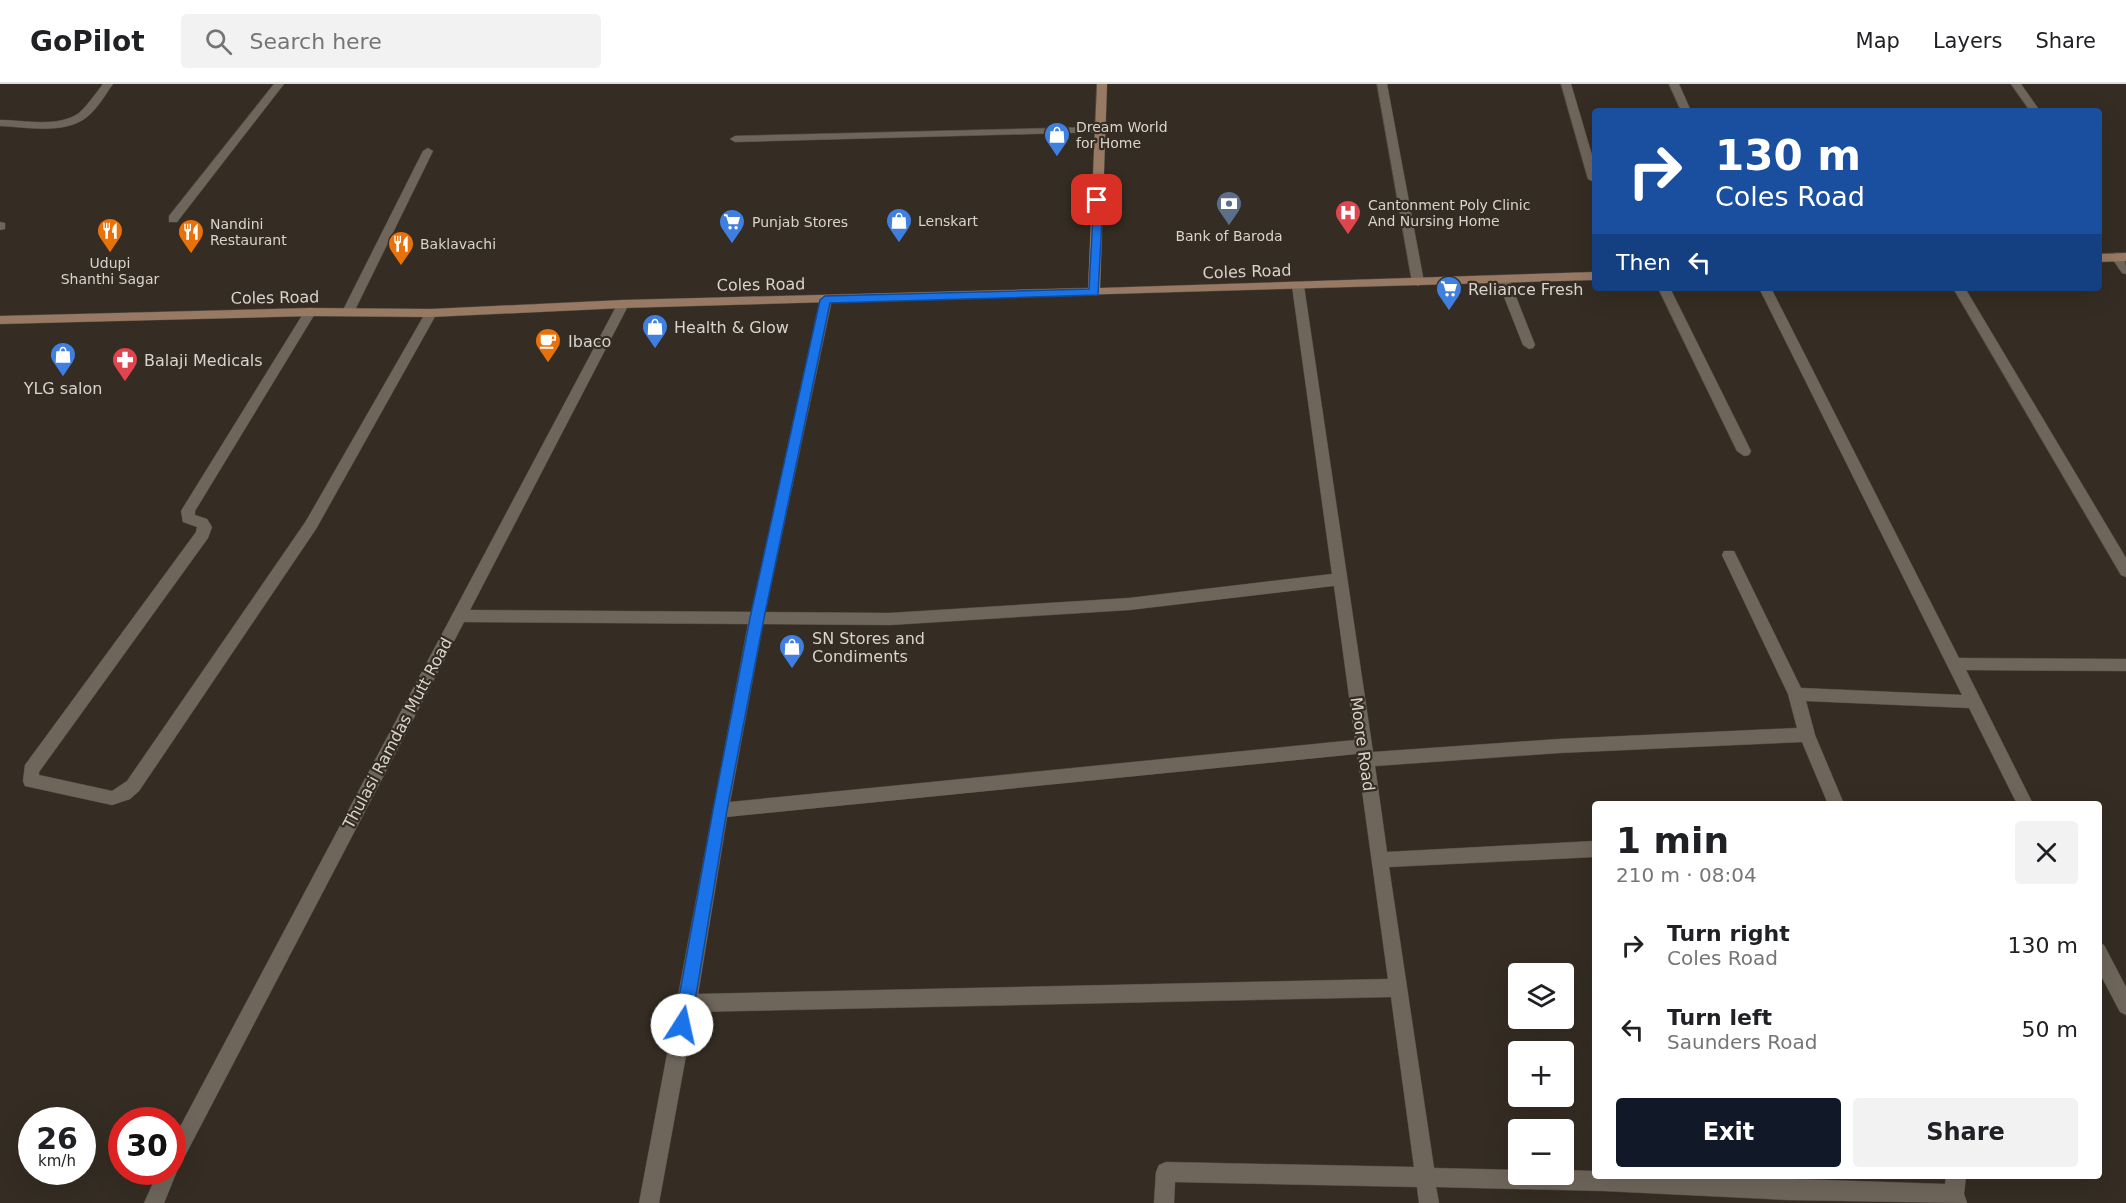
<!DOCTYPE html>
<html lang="en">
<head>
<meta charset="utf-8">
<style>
	:root { --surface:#fff; --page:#f2f2f2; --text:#202124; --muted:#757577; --line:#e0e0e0; --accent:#111827 }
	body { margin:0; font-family:"DejaVu Sans",sans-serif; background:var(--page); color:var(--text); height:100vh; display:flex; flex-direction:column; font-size:22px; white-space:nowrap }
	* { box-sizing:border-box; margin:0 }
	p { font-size:20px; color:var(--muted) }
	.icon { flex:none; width:33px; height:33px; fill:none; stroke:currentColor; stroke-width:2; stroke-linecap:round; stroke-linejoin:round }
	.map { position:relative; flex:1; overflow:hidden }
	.details { position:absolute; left:1592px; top:717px; width:510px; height:378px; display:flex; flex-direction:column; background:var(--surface); border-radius:6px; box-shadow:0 6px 24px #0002 }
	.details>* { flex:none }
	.guide { position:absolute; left:1592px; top:24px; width:510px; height:183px; border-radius:6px; box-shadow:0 6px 24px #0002; background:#1a4fa0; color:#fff; overflow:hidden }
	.fabs { position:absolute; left:1508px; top:879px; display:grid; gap:12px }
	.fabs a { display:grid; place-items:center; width:66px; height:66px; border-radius:6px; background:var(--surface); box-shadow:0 6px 24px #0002; font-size:30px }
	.speed { position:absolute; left:18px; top:1023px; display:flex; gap:12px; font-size:30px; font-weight:700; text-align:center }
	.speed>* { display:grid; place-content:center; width:78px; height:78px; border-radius:50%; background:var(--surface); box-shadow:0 6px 24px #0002; line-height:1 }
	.speed small { font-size:15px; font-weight:400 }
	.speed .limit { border:9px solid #d22; background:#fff; color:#111 }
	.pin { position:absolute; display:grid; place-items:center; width:51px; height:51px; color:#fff; margin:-26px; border-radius:12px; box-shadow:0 3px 9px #0006 }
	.me { position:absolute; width:66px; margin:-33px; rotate:10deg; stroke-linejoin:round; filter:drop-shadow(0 0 4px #0008) }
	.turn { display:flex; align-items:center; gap:21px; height:126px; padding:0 24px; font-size:27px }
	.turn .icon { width:78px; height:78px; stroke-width:2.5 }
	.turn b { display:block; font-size:42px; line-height:51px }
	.then { display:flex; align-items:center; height:57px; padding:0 24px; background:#0003; gap:12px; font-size:22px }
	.round { display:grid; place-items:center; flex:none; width:63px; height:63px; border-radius:6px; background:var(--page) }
	.overview { display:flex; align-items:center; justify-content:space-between; height:102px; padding:0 24px }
	h1 { font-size:36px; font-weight:800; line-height:45px }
	.action { display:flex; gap:12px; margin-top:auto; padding:12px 24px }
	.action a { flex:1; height:69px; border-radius:6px; background:var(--accent); color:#fff; font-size:24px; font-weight:800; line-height:69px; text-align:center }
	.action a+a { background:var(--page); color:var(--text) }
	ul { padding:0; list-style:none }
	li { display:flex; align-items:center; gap:18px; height:84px; padding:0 24px }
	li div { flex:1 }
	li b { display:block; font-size:22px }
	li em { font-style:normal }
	header { display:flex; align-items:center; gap:36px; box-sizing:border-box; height:84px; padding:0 30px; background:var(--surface); border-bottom:2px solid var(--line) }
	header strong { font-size:28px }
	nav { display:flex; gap:33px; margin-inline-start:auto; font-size:21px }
	.search { width:420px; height:54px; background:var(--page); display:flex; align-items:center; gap:15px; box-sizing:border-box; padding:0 21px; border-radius:6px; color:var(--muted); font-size:22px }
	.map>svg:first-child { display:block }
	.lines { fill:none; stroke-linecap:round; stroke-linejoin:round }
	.lane-casing { stroke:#514a42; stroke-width:1 }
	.street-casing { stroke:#514a42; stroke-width:1 }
	.secondary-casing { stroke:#514a42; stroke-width:1 }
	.lane { fill:#6f665b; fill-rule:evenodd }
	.street { fill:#6f665b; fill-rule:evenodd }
	.secondary { fill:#987a64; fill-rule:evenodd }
	.route { fill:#1a73e8; stroke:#114b97; stroke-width:1.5 }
	.labels { text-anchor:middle; stroke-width:4.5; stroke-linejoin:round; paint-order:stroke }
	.far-poi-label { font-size:14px; fill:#d8d3cd; stroke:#352d23; text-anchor:start }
	.street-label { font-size:16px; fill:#d8d3cd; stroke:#352d23 }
	.poi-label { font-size:16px; fill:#d8d3cd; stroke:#352d23; text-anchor:start }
</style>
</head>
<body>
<header>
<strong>GoPilot</strong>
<div class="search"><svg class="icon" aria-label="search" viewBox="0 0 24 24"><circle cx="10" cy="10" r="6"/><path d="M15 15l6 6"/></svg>Search here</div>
<nav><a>Map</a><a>Layers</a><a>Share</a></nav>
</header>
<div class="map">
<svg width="2126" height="1119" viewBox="0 0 2126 1119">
	<rect width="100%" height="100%" fill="#352d23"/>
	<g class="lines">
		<defs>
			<g id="lane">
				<polygon points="1561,0 1571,0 1594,78 1594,98 1588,95"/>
				<polygon points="1669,0 1679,0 1691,27 1681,27"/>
				<polygon points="0,138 5,139 5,145 0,146"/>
				<polygon points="1503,191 1509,195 1535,261 1533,264 1529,265 1523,261 1497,195"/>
				<polygon points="1658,204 1670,204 1751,367 1749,371 1744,372 1737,367"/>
				<polygon points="826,212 832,216 764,534 762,538 752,538 750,534 820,216"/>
			</g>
			<g id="street">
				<path d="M103,0H113C105,11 98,24 87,33C64,51 27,43 0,42V36C24,36 58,44 79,29C88,21 95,10 103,0Z"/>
				<polygon points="274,0 284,0 177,138 169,138 169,132"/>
				<polygon points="1377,0 1387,0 1424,198 1418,202 1412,198"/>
				<polygon points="2011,0 2021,0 2040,27 2030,27"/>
				<polygon points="1100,43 1105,46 1104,48 735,58 730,55 735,52"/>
				<polygon points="428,64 433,67 354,228 352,231 344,231 342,228 423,67"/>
				<path d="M2117,169C2126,172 2126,181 2126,190L2122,189L2111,173Z"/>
				<path d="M1298,198L1304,202L1373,668L1559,655L1797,644L1788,610L1722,471L1724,467H1734L1736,471L1801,604L1962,611L1759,204H1771L1959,574L2126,575V587L1966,586L2033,720H2017L1969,624L1806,617L1815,651L1844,720H1828L1802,658L1559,669L1375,682L1387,768L1594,757V773L1389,783L1434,1084L1518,1086V1090H1563V1086L1594,1087V1092H1701L1945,1100L1946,1092H1966L1964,1110L1967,1119L1788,1116L1604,1107L1436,1103L1439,1119H1419L1417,1103L1175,1098L1174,1119H1154L1156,1088L1159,1081L1166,1078L1414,1083L1391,913L694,928L659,1119H639L748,540L464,538L177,1087L164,1119H144L158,1088H172V1058L619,217L623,216L629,220L470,526L890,529L1129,514L1332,490L1292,202ZM1334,502L1355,656L730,718L763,540L890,541L1129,526ZM1357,670L1388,895L698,910L727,733Z"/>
				<polygon points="1953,204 1965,204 2126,474 2126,493 2121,491"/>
				<polygon points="310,224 316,228 195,427 195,431 207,435 212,443 208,454 39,688 39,691 112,707 127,697 306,437 427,226 431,225 437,229 316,445 139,707 130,715 112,721 25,702 23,697 25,681 196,448 197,443 183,438 181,427 306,225"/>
				<polygon points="2098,859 2104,861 2126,903 2126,931 2120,928 2098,886"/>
			</g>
			<g id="secondary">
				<polygon points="1097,0 1107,0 1100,204 1594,188 1594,196 623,224 431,233 310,232 0,240 0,232 310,224 431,225 623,216 1088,204"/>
				<polygon points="2126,169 2126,177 2098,178 2098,170"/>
			</g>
		</defs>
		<!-- lane casing -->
		<use href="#lane" class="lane-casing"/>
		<!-- street casing -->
		<use href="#street" class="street-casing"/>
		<!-- secondary casing -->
		<use href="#secondary" class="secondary-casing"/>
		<!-- lane -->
		<use href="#lane" class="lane"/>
		<!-- street -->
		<use href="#street" class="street"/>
		<!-- secondary -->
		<use href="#secondary" class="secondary"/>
	</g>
	<!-- route -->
	<polygon class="route" points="1094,113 1101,113 1103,116 1098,211 830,219 764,534 727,726 691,941 688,947 682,950 677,947 674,941 713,726 750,534 820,216 825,212 1089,205"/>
	<!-- icons -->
	<defs>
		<symbol id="shop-pin" viewBox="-11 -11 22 30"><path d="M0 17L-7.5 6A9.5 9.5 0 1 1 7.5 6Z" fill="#3f7fe0" stroke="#352d23"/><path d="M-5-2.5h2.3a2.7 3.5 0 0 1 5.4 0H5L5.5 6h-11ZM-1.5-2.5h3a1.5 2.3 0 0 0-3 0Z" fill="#fff"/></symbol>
		<symbol id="bank-pin" viewBox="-11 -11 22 30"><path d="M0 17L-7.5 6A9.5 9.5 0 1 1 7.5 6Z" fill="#5c6f8a" stroke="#352d23"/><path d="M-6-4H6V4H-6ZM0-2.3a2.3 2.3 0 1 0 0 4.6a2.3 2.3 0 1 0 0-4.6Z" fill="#fff"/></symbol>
		<symbol id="hospital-pin" viewBox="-11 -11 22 30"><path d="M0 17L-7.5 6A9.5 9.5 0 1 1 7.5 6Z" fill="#e0444e" stroke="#352d23"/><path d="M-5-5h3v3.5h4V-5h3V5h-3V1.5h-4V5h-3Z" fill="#fff"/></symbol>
		<symbol id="supermarket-pin" viewBox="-11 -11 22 30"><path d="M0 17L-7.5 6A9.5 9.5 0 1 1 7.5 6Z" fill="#3f7fe0" stroke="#352d23"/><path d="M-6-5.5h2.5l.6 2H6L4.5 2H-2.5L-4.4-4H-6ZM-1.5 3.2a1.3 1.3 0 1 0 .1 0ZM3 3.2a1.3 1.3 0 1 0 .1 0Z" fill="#fff"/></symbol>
		<symbol id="restaurant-pin" viewBox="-11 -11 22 30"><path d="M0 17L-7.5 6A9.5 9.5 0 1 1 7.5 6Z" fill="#e8710a" stroke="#352d23"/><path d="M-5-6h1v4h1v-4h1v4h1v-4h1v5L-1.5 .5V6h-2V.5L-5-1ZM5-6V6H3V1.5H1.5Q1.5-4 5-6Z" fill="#fff"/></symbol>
		<symbol id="cafe-pin" viewBox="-11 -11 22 30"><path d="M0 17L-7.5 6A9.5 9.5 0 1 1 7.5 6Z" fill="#e8710a" stroke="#352d23"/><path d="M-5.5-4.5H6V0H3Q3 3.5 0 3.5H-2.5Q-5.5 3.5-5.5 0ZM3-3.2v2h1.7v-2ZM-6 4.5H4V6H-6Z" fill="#fff"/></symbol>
		<symbol id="pharmacy-pin" viewBox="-11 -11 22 30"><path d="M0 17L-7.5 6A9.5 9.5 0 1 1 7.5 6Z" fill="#e0444e" stroke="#352d23"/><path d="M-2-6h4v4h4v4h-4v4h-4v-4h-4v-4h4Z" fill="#fff"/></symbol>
	</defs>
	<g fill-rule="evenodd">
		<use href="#shop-pin" x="1042" y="36" width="30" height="40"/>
		<use href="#bank-pin" x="1214" y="105" width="30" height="40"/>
		<use href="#hospital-pin" x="1333" y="114" width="30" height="40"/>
		<use href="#shop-pin" x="884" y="122" width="30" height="40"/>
		<use href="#supermarket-pin" x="717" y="123" width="30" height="40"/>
		<use href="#restaurant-pin" x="95" y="132" width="30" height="40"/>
		<use href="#restaurant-pin" x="176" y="133" width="30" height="40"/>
		<use href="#restaurant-pin" x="386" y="145" width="30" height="40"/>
		<use href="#supermarket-pin" x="1434" y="190" width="30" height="40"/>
		<use href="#shop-pin" x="640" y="228" width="30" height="40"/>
		<use href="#cafe-pin" x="533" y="242" width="30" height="40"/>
		<use href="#shop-pin" x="48" y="256" width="30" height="40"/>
		<use href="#pharmacy-pin" x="110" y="261" width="30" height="40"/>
		<use href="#shop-pin" x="777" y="548" width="30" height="40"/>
	</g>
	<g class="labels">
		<!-- far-poi labels -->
		<g class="far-poi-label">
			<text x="1076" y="48">Dream World<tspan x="1076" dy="16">for Home</tspan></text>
			<text x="1368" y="126">Cantonment Poly Clinic<tspan x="1368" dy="16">And Nursing Home</tspan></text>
			<text x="918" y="142">Lenskart</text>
			<text x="752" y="143">Punjab Stores</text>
			<text x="210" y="145">Nandini<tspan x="210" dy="16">Restaurant</tspan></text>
			<text x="1229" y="157" text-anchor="middle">Bank of Baroda</text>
			<text x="420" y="165">Baklavachi</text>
			<text x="110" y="184" text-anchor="middle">Udupi<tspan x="110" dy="16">Shanthi Sagar</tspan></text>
		</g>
		<!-- street labels -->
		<g class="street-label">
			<text transform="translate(1247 187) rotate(-2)" y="6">Coles Road</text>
			<text transform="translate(761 200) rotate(-1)" y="6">Coles Road</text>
			<text transform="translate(275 213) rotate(-1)" y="6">Coles Road</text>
			<text transform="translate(397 649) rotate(-62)" y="6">Thulasi Ramdas Mutt Road</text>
			<text transform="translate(1363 660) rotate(82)" y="6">Moore Road</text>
		</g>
		<!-- poi labels -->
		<g class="poi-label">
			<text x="1468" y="211">Reliance Fresh</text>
			<text x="674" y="249">Health &amp; Glow</text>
			<text x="568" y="263">Ibaco</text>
			<text x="144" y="282">Balaji Medicals</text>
			<text x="63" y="310" text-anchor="middle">YLG salon</text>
			<text x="812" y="560">SN Stores and<tspan x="812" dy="18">Condiments</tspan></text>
		</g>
	</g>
</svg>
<div class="fabs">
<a><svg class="icon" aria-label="layers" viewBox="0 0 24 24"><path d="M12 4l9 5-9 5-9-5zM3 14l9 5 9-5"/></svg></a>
<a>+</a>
<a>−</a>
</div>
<div class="speed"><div>26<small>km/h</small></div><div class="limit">30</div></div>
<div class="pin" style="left:1097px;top:116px;background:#d93025"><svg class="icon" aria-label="arrive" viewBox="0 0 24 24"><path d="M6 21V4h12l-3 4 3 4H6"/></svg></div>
<svg class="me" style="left:682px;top:941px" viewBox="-20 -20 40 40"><circle r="19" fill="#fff"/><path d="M0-13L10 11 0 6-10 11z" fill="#1a73e8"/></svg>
<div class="guide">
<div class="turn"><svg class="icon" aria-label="right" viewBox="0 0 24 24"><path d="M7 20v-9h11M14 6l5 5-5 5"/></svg><div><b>130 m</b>Coles Road</div></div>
<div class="then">Then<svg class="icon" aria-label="left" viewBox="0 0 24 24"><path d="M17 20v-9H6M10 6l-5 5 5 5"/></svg></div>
</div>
<section class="details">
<div class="overview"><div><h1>1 min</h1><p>210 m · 08:04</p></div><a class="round"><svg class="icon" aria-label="close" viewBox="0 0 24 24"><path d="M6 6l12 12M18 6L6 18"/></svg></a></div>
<ul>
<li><svg class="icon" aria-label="right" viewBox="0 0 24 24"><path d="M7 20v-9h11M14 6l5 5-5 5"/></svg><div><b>Turn right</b><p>Coles Road</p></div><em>130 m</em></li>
<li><svg class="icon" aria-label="left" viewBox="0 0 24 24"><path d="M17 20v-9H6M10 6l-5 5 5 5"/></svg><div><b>Turn left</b><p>Saunders Road</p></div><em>50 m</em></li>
</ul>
<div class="action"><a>Exit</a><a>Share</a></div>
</section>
</div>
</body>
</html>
